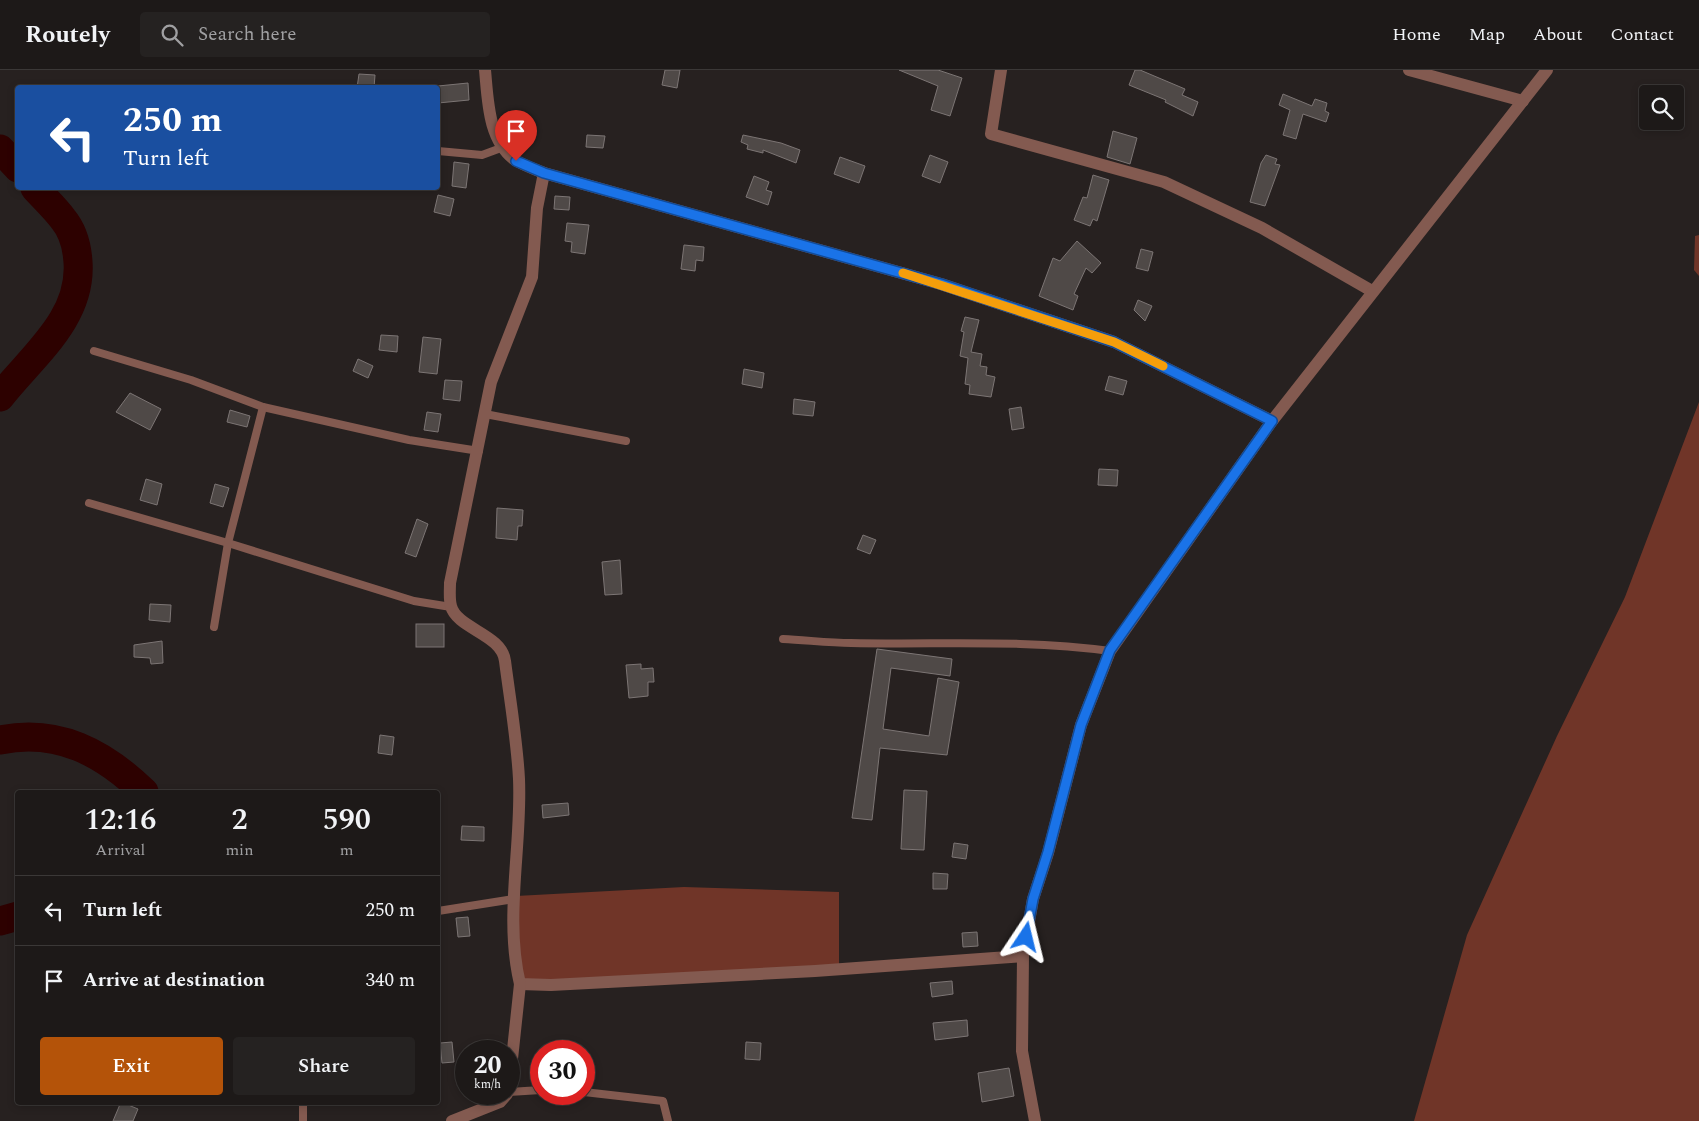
<!DOCTYPE html>
<html lang="en">
<head>
<meta charset="utf-8">
<style>
	:root { --surface:#1d1918; --page:#252221; --text:#f1f3f6; --muted:#a0a0a2; --line:#3b3837; --accent:#b45309 }
	body { margin:0; font-family:Spectral,serif; background:var(--page); color:var(--text); height:100vh; display:flex; flex-direction:column; font-size:19px; white-space:nowrap }
	* { box-sizing:border-box; margin:0 }
	p { font-size:16px; color:var(--muted) }
	.icon { flex:none; width:28px; height:28px; fill:none; stroke:currentColor; stroke-width:2; stroke-linecap:round; stroke-linejoin:round }
	.map { position:relative; flex:1; overflow:hidden }
	.panel { position:absolute; left:15px; top:720px; width:425px; height:315px; display:flex; flex-direction:column; background:var(--surface); border-radius:5px; box-shadow:0 2px 8px #0003,0 0 0 1px var(--line) }
	.panel>* { flex:none }
	.hud { position:absolute; left:15px; top:15px; width:425px; height:105px; border-radius:5px; box-shadow:0 2px 8px #0003,0 0 0 1px var(--line); background:#1a4fa0; color:#fff; overflow:hidden }
	.tools { position:absolute; left:1639px; top:15px; display:grid; gap:10px }
	.tools a { display:grid; place-items:center; width:45px; height:45px; border-radius:5px; background:var(--surface); box-shadow:0 2px 8px #0003,0 0 0 1px var(--line); font-size:25px }
	.speed { position:absolute; left:455px; top:970px; display:flex; gap:10px; font-size:25px; font-weight:700; text-align:center }
	.speed>* { display:grid; place-content:center; width:65px; height:65px; border-radius:50%; background:var(--surface); box-shadow:0 2px 8px #0003,0 0 0 1px var(--line); line-height:1 }
	.speed small { font-size:12px; font-weight:400 }
	.speed .limit { border:8px solid #d22; background:#fff; color:#111 }
	.pin { position:absolute; display:grid; place-items:center; width:42px; height:42px; color:#fff; margin:-51px -21px; border-radius:50% 50% 50% 0; rotate:-45deg; box-shadow:0 0 5px #0007 }
	.pin .icon { rotate:45deg }
	.me { position:absolute; width:55px; margin:-28px; rotate:10deg; stroke-linejoin:round; filter:drop-shadow(0 0 4px #0008) }
	.turn { display:flex; align-items:center; gap:18px; height:105px; padding:0 25px; font-size:22px }
	.turn .icon { width:65px; height:65px; stroke-width:2.5 }
	.turn b { display:block; font-size:35px; line-height:42px }
	.eta { display:flex; justify-content:space-evenly; align-items:center; height:85px; text-align:center }
	.eta b { font-size:30px; font-weight:600; line-height:35px }
	.action { display:flex; gap:10px; margin-top:auto; padding:10px 25px }
	.action a { flex:1; height:58px; border-radius:5px; background:var(--accent); color:#fff; font-size:20px; font-weight:600; line-height:58px; text-align:center }
	.action a+a { background:var(--page); color:var(--text) }
	ul { padding:0; list-style:none }
	li { display:flex; align-items:center; gap:15px; height:70px; padding:0 25px; border-top:1px solid var(--line) }
	li div { flex:1 }
	li b { display:block; font-size:19px }
	li em { font-style:normal }
	header { display:flex; align-items:center; gap:30px; box-sizing:border-box; height:70px; padding:0 25px; background:var(--surface); border-bottom:1px solid var(--line) }
	header strong { font-size:24px }
	nav { display:flex; gap:28px; margin-inline-start:auto; font-size:18px }
	.search { width:350px; height:45px; background:var(--page); display:flex; align-items:center; gap:12px; box-sizing:border-box; padding:0 18px; border-radius:5px; color:var(--muted); font-size:19px }
	.map>svg:first-child { display:block }
	.green { fill:#703528 }
	.lines { fill:none; stroke-linecap:round; stroke-linejoin:round }
	.river { stroke:#2d0100; stroke-width:29 }
	.building { fill:#4f4947; stroke:#7c7574 }
	.lane { stroke:#835a50; stroke-width:8 }
	.street { stroke:#835a50; stroke-width:12 }
	.route-casing { stroke:#114b97; stroke-width:12 }
	.route { stroke:#1a73e8; stroke-width:9 }
	.slow { stroke:#f59e0b; stroke-width:9 }
</style>
</head>
<body>
<header>
<strong>Routely</strong>
<div class="search"><svg class="icon" aria-label="search" viewBox="0 0 24 24"><circle cx="10" cy="10" r="6"/><path d="M15 15l6 6"/></svg>Search here</div>
<nav><a>Home</a><a>Map</a><a>About</a><a>Contact</a></nav>
</header>
<div class="map">
<svg width="1699" height="1051" viewBox="0 0 1699 1051">
	<rect width="100%" height="100%" fill="#272120"/>
	<!-- green -->
	<g class="green">
		<polygon points="1699,165 1699,206 1694,200 1695,166"/>
		<polygon points="1699,332 1699,1051 1414,1051 1467,865 1557,666 1625,527"/>
		<polygon points="684,817 839,822 839,897 521,912 516,826"/>
	</g>
	<g class="lines">
		<!-- river -->
		<g class="river">
			<polyline points="0,79 18,98"/>
			<path d="M0,327C32,286 82,249 78,192C77,176 73,161 63,149C55,138 44,128 35,118"/>
			<path d="M0,670C58,658 104,683 144,722"/>
			<polyline points="0,851 18,846"/>
		</g>
	</g>
	<!-- building -->
	<g class="building">
		<polygon points="665,0 680,0 677,18 662,15"/>
		<polygon points="899,0 938,0 962,8 950,46 931,40 938,16"/>
		<polygon points="1135,0 1140,0 1185,19 1182,25 1198,32 1193,46 1165,32 1166,30 1129,15"/>
		<polygon points="359,4 375,5 374,18 357,18"/>
		<polygon points="468,13 469,30 438,33 438,16"/>
		<polygon points="1283,24 1312,36 1315,29 1327,33 1325,41 1329,43 1326,52 1303,44 1296,69 1283,65 1290,40 1279,35"/>
		<polygon points="1113,61 1137,68 1130,94 1107,87"/>
		<polygon points="587,65 605,66 603,78 586,77"/>
		<polygon points="743,65 781,73 800,80 796,93 763,80 763,83 747,79 748,75 741,72"/>
		<polygon points="930,85 948,92 940,113 922,106"/>
		<polygon points="1266,85 1277,89 1275,94 1280,95 1265,136 1250,132 1261,93"/>
		<polygon points="840,87 865,96 859,113 834,104"/>
		<polygon points="454,92 469,94 466,118 452,116"/>
		<polygon points="1093,105 1109,110 1097,151 1093,149 1090,156 1074,150 1083,127 1087,128"/>
		<polygon points="754,106 769,112 766,120 772,122 768,135 746,127"/>
		<polygon points="438,125 454,129 450,146 434,142"/>
		<polygon points="555,126 570,127 569,140 554,139"/>
		<polygon points="567,153 589,155 585,184 571,182 572,172 565,171"/>
		<polygon points="1077,171 1101,193 1092,203 1086,198 1074,224 1078,226 1073,240 1039,226 1053,188 1060,191"/>
		<polygon points="684,175 704,177 703,191 696,190 695,201 681,199"/>
		<polygon points="1141,179 1153,182 1148,201 1136,198"/>
		<polygon points="1138,230 1152,236 1145,251 1134,240"/>
		<polygon points="965,247 979,250 971,282 982,284 980,296 987,297 986,305 995,307 991,327 969,324 970,315 965,314 968,288 960,286 964,262 961,261"/>
		<polygon points="381,265 398,266 397,282 379,280"/>
		<polygon points="423,267 441,269 437,304 419,302"/>
		<polygon points="358,289 373,296 368,308 353,301"/>
		<polygon points="744,299 764,303 762,318 742,314"/>
		<polygon points="1109,306 1127,311 1123,325 1105,320"/>
		<polygon points="445,310 462,311 460,331 443,329"/>
		<polygon points="130,323 161,339 150,360 116,342"/>
		<polygon points="794,329 815,332 813,346 793,344"/>
		<polygon points="1021,337 1024,358 1012,360 1009,339"/>
		<polygon points="230,340 250,346 247,357 227,352"/>
		<polygon points="427,342 441,344 438,362 424,360"/>
		<polygon points="1099,399 1118,400 1117,416 1098,415"/>
		<polygon points="146,409 162,414 157,435 140,430"/>
		<polygon points="215,414 229,418 223,437 210,433"/>
		<polygon points="497,438 523,440 522,456 518,456 517,470 496,468"/>
		<polygon points="417,449 428,454 416,487 405,483"/>
		<polygon points="863,465 876,470 870,484 857,479"/>
		<polygon points="620,490 622,524 605,525 602,492"/>
		<polygon points="150,534 171,535 170,552 149,550"/>
		<rect x="416" y="554" width="28" height="23"/>
		<polygon points="162,571 163,593 151,594 150,588 134,587 134,575"/>
		<polygon points="877,579 952,589 950,606 891,598 883,659 929,666 938,608 959,612 947,685 880,678 872,750 852,748"/>
		<polygon points="641,594 641,599 653,598 654,612 648,612 648,626 629,628 626,595"/>
		<polygon points="380,665 394,667 392,685 378,683"/>
		<polygon points="904,720 927,721 924,780 901,779"/>
		<polygon points="568,733 569,745 543,748 542,735"/>
		<polygon points="462,756 484,757 484,771 461,770"/>
		<polygon points="954,773 968,775 966,789 952,787"/>
		<polygon points="933,803 948,804 947,819 933,819"/>
		<polygon points="468,847 470,866 458,867 456,848"/>
		<polygon points="977,862 978,876 963,877 962,863"/>
		<polygon points="952,911 953,924 932,927 930,913"/>
		<polygon points="967,950 968,966 935,970 933,953"/>
		<polygon points="452,972 454,992 442,993 440,973"/>
		<polygon points="746,972 761,973 760,990 745,989"/>
		<polygon points="1009,998 1014,1026 982,1032 978,1003"/>
		<polygon points="121,1032 138,1039 133,1051 113,1051"/>
	</g>
	<g class="lines">
		<!-- lane -->
		<g class="lane">
			<polyline points="438,81 482,85 501,78"/>
			<polyline points="94,281 191,310 263,337 409,370 479,381"/>
			<polyline points="485,344 626,371"/>
			<polyline points="89,433 228,473 414,531 451,537"/>
			<polyline points="214,557 228,473 263,337"/>
			<path d="M783,569C806,570 829,573 851,573C938,575 1023,569 1110,581"/>
			<polyline points="438,841 514,829"/>
			<polyline points="509,1022 541,1020"/>
			<polyline points="584,1022 663,1031 668,1051"/>
			<polyline points="303,1032 303,1051"/>
		</g>
		<!-- street -->
		<g class="street">
			<path d="M485,0C488,31 488,70 515,90C523,95 534,99 544,103L941,214L1114,272L1272,351"/>
			<polyline points="1001,0 991,64 1164,112 1262,158 1372,221"/>
			<polyline points="1409,0 1523,31"/>
			<path d="M544,103L537,138L532,207L491,312L450,513C450,520 449,529 451,536C457,559 502,564 505,591C510,630 517,670 519,709C522,777 504,847 520,914L551,915L815,901L1023,886"/>
			<polyline points="509,1017 520,914"/>
			<polyline points="452,1051 500,1032 507,1024"/>
			<polyline points="1035,1051 1022,981 1023,886 1033,829 1048,783 1081,655 1110,581 1272,351 1547,0"/>
		</g>
	</g>
	<g class="lines">
		<defs>
			<polyline id="route" points="516,91 544,103 941,214 1114,272 1272,351 1110,580 1081,655 1048,782 1033,829 1026,867"/>
		</defs>
		<!-- route casing -->
		<use href="#route" class="route-casing"/>
		<!-- route -->
		<use href="#route" class="route"/>
		<!-- slow -->
		<polyline class="slow" points="903,203 1114,272 1163,296"/>
	</g>
</svg>
<div class="tools">
<a><svg class="icon" aria-label="search" viewBox="0 0 24 24"><circle cx="10" cy="10" r="6"/><path d="M15 15l6 6"/></svg></a>
</div>
<div class="speed"><div>20<small>km/h</small></div><div class="limit">30</div></div>
<div class="pin" style="left:516px;top:91px;background:#d93025"><svg class="icon" aria-label="arrive" viewBox="0 0 24 24"><path d="M6 21V4h12l-3 4 3 4H6"/></svg></div>
<svg class="me" style="left:1026px;top:867px" viewBox="-20 -20 40 40"><path d="M0-17L14 15 0 8-14 15z" fill="#1a73e8" stroke="#fff" stroke-width="4"/></svg>
<div class="hud">
<div class="turn"><svg class="icon" aria-label="left" viewBox="0 0 24 24"><path d="M17 20v-9H6M10 6l-5 5 5 5"/></svg><div><b>250 m</b>Turn left</div></div>
</div>
<section class="panel">
<div class="eta">
<div><b>12:16</b><p>Arrival</p></div>
<div><b>2</b><p>min</p></div>
<div><b>590</b><p>m</p></div>
</div>
<ul>
<li><svg class="icon" aria-label="left" viewBox="0 0 24 24"><path d="M17 20v-9H6M10 6l-5 5 5 5"/></svg><div><b>Turn left</b></div><em>250 m</em></li>
<li><svg class="icon" aria-label="arrive" viewBox="0 0 24 24"><path d="M6 21V4h12l-3 4 3 4H6"/></svg><div><b>Arrive at destination</b></div><em>340 m</em></li>
</ul>
<div class="action"><a>Exit</a><a>Share</a></div>
</section>
</div>
</body>
</html>
